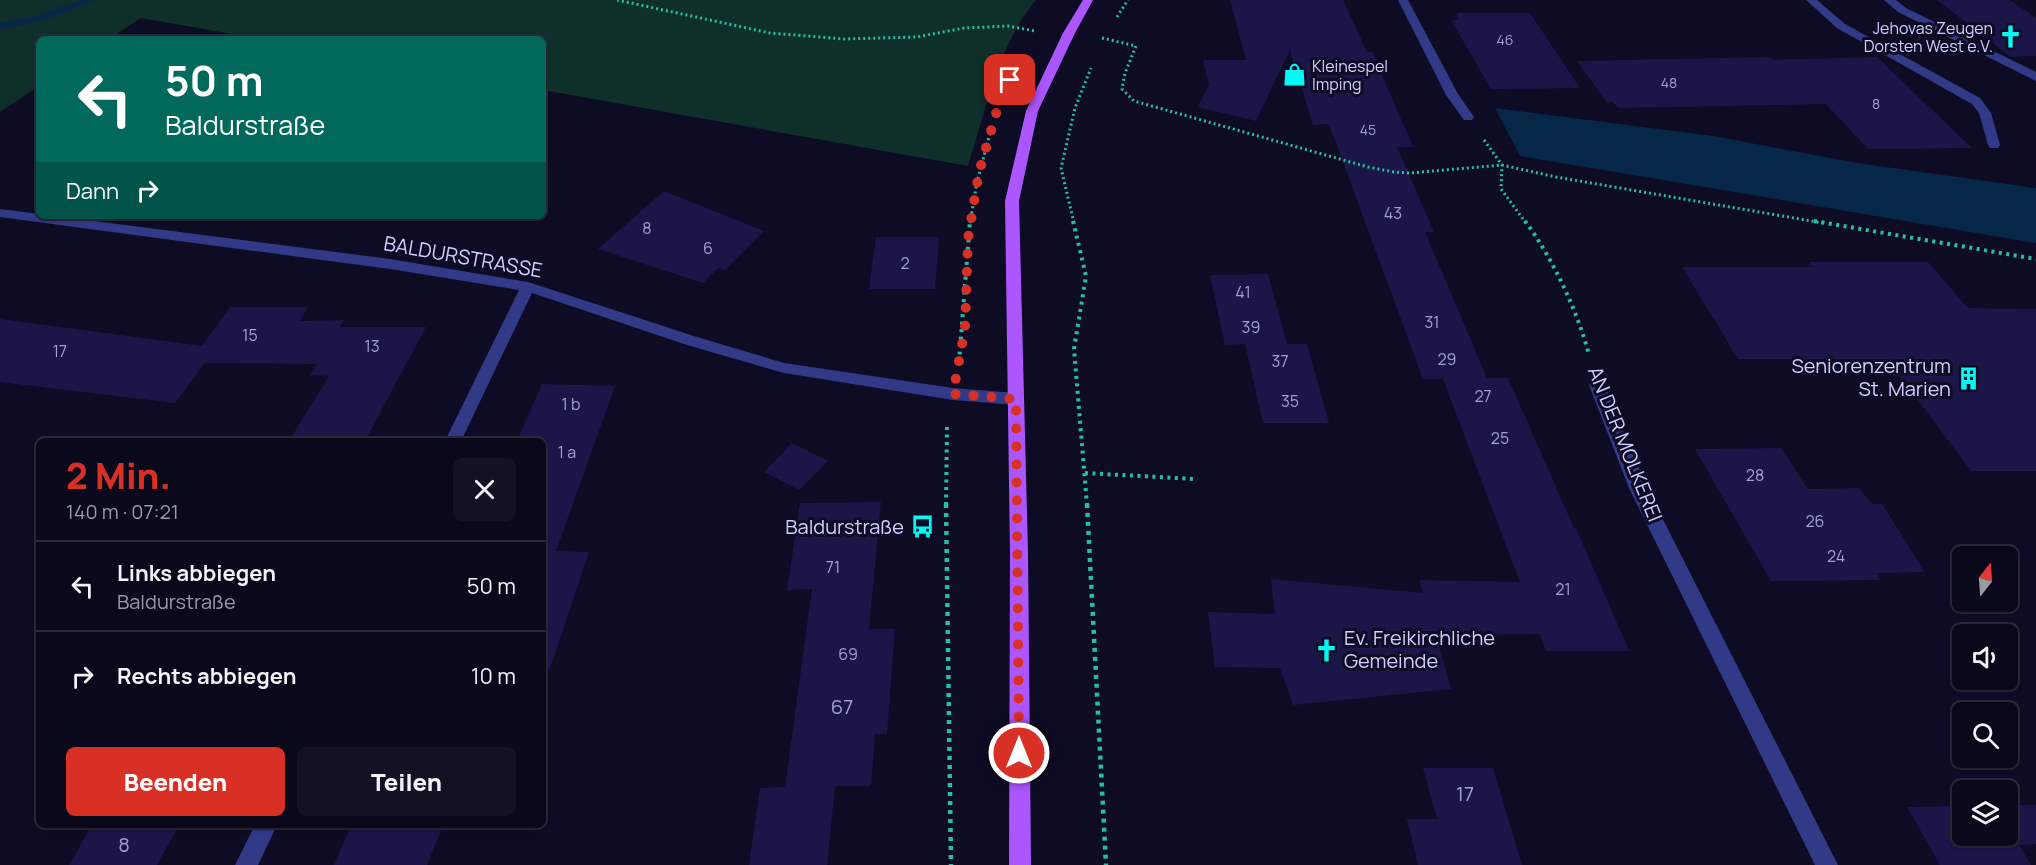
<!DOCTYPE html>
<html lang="de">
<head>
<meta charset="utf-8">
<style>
	:root { --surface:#0a091b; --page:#131224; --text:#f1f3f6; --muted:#999aa3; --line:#2a2a3a; --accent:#d93025 }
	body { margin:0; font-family:Manrope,sans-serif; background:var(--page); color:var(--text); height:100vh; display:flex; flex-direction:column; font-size:22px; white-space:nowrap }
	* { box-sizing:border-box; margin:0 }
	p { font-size:20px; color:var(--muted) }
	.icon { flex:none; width:33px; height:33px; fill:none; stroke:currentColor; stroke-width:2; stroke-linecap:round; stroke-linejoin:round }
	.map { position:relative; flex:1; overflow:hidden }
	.side { position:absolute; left:36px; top:438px; width:510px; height:390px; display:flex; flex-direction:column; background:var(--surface); border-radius:9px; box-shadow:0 2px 4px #0004,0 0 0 2px var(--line) }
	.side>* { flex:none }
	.banner { position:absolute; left:36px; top:36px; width:510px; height:183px; border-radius:9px; box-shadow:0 2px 4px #0004,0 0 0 2px var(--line); background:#00695c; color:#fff; overflow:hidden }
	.needle { width:39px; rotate:17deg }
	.controls { position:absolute; left:1952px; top:546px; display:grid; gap:12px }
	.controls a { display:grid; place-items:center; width:66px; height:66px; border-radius:9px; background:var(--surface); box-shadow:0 2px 4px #0004,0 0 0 2px var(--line); font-size:30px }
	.pin { position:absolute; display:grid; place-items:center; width:51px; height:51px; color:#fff; margin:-26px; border-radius:12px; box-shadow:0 3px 9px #0006 }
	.me { position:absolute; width:66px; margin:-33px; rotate:0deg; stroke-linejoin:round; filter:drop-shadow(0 0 4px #0008) }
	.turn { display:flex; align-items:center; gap:21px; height:126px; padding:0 30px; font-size:27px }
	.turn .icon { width:78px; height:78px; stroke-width:2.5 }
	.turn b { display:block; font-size:42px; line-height:51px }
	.then { display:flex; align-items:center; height:57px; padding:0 30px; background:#0003; gap:12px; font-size:22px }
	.round { display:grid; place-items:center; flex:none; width:63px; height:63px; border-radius:9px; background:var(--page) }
	.head { display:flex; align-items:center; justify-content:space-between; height:102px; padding:0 30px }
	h1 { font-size:36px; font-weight:800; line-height:45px; color:var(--accent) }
	.primary-button { display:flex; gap:12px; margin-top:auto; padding:12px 30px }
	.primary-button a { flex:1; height:69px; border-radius:9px; background:var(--accent); color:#fff; font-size:24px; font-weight:800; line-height:69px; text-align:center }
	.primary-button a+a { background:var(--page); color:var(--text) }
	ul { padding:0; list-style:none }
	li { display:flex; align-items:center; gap:18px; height:90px; padding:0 30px; border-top:2px solid var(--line) }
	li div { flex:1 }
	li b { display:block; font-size:22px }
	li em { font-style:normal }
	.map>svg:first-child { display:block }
	.green { fill:#0e2f2a }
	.water { fill:#072749 }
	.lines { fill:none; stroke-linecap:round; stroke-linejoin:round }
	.stream { fill:#072749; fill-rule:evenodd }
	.building { fill:#1a1647 }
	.path-far2 { stroke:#23c0a3; stroke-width:3; stroke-dasharray:2 3; stroke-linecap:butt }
	.path-far1 { stroke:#23c0a3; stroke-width:4; stroke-dasharray:3 4.5; stroke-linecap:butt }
	.path { stroke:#23c0a3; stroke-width:4.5; stroke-dasharray:4 5; stroke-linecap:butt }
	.service { fill:#323a88; fill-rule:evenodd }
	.minor { fill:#323a88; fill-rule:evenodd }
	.primary { fill:#ab56ff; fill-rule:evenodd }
	.route { stroke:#d93025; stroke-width:10; stroke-dasharray:0 18 }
	.labels { text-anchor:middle; stroke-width:6; stroke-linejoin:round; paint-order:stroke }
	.far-number-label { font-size:14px; fill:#a2a2d1 }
	.far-poi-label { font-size:16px; fill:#cfd0ff; stroke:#0d0c24; text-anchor:end }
	.number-label { font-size:16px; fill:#a2a2d1 }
	.street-label { font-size:20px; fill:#cfd0ff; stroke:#0d0c24 }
	.poi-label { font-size:20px; fill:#cfd0ff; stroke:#0d0c24; text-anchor:end }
	.near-number-label { font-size:20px; fill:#a2a2d1 }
</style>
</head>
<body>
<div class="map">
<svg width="2036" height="865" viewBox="0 0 2036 865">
	<rect width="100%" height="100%" fill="#0d0c24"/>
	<!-- green -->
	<path class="green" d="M0,0H1036C999,43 985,113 968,166L543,90V39H260L141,18L109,39H39V86L0,112Z"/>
	<!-- water -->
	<polygon class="water" points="1495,108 1713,136 1857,163 2036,188 2036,243 1520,156"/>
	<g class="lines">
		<!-- stream -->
		<polygon class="stream" points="81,0 95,0 42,21 0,29 0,23 36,16"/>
	</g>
	<!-- building -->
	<g class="building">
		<polygon points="1230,0 1343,0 1367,52 1372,52 1413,147 1397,147 1434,232 1425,232 1487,378 1508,378 1574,528 1576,528 1629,651 1546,651 1540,634 1436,635 1451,689 1293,705 1280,668 1215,667 1208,612 1275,614 1271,579 1423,593 1419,580 1520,582 1443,379 1423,379 1333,135 1328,124 1313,125 1290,50 1256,121 1198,107 1209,85 1203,60 1246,60"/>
		<polygon points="1937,0 2010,0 2036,18 2036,56 2011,57"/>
		<polygon points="1456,13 1530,13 1580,88 1491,89 1451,20 1459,20"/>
		<polygon points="1771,57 1773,60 1877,57 1972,148 1868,149 1826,104 1618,108 1613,102 1607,103 1577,61"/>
		<polygon points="664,191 764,231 725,270 718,268 703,283 598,249"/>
		<polygon points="876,237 939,237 935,289 869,289"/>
		<polygon points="1808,262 1928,262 1968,308 2036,309 2036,471 1971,471 1887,359 1738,359 1682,267 1813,267"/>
		<polygon points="1268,274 1287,344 1307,344 1329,423 1263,423 1245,344 1225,345 1210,275"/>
		<polygon points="230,307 308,307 300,321 344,320 337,332 340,327 426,327 365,441 289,441 329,376 310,375 317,364 205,363 175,403 0,382 0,319 202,346"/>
		<polygon points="542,384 615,386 556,551 589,552 550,669 543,668 543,441 517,441"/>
		<polygon points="792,443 828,461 799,490 764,472"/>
		<polygon points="1781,448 1808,489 1859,488 1872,504 1882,504 1925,572 1876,573 1880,580 1771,581 1695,449"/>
		<polygon points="881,502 869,629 895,629 887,734 875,734 871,786 835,786 827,865 749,865 760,788 785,787 812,589 787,590 800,503"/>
		<polygon points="1423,768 1493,768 1522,865 1418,865 1407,819 1437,819"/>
		<polygon points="2007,805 2036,805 2036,844 2019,845 2031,865 1940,865 1907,807 1962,806 1962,836 2007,836"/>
		<polygon points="92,825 179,825 157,865 69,865"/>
		<polygon points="351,825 443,825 427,865 334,865"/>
	</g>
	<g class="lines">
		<!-- path-far2 -->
		<g class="path-far2">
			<polyline points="617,0 770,33 844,39 917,37 964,28 1008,26 1035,31"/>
			<polyline points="1117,17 1128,0"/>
			<polyline points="1102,38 1136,46 1125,73 1122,89 1134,101 1368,167 1394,172 1410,173 1502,165 1556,177 1823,223"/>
			<polyline points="1484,140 1502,165 1501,189 1526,223"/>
			<polyline points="970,223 977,182 992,126"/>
			<polyline points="1074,223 1061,168 1075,108 1091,68"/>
		</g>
		<!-- path-far1 -->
		<g class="path-far1">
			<polyline points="1073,221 1086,276 1074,349 1087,505"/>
			<path d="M1525,221C1552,257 1578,312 1589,355"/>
			<polyline points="1814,221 2036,259"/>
			<polyline points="959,362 970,221"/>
			<polyline points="1085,473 1195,479"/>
			<polyline points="946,505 947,425"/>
		</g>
		<!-- path -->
		<g class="path">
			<polyline points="946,504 951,865"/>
			<polyline points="1087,504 1106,865"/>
		</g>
		<!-- service -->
		<g class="service">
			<polygon points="1806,0 1817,0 1845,24 1980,98 1991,113 2000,145 1998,148 1990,148 1988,145 1979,113 1972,104 1837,28"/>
			<polygon points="1884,0 1896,0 1906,8 2036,72 2036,81 1898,12"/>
		</g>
		<!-- minor -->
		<g class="minor">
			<polygon points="1398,0 1408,0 1458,94 1474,117 1472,120 1464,120 1446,95"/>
			<polygon points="0,209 39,214 39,216 55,216 390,259 528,282 697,337 784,363 953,388 1016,393 1022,395 1024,399 1022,403 1016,405 953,400 784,373 687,345 532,293 461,441 445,441 519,290 390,269 0,217"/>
			<polygon points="1597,379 1603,381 1605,385 1647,488 1838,865 1815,865 1629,488 1589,385 1591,381"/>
			<polygon points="255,825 277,825 258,865 235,865"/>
		</g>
		<!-- primary -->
		<polygon class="primary" points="1083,0 1093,0 1075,33 1038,111 1019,201 1028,553 1031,865 1009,865 1010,553 1005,201 1026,111 1063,33"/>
	</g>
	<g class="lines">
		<!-- route -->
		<polyline class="route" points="1010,80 1000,100 979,172 968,239 965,328 953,394 1016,399 1019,753"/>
	</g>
	<!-- icons -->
	<defs>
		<symbol id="church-bare" viewBox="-9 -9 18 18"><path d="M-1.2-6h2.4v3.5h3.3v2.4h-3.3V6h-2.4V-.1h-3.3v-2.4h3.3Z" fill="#00faf4" stroke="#0d0c24" stroke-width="2.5" paint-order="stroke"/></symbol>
		<symbol id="shop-bare" viewBox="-9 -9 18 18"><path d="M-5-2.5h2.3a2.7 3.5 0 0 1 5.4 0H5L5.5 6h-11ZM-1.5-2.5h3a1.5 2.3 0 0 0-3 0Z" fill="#00faf4" stroke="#0d0c24" stroke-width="2.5" paint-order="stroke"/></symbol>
		<symbol id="building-bare" viewBox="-9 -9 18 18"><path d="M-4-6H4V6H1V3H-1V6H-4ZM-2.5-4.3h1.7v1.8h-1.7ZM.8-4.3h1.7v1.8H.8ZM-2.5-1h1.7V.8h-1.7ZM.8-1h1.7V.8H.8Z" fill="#00faf4" stroke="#0d0c24" stroke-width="2.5" paint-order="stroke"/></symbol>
		<symbol id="bus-bare" viewBox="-9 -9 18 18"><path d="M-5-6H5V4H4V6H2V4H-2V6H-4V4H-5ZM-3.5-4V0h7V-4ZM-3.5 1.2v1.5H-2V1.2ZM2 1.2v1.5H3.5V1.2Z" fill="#00faf4" stroke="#0d0c24" stroke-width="2.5" paint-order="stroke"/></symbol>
	</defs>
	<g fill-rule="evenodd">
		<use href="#church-bare" x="1994" y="20" width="33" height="33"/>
		<use href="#shop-bare" x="1278" y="58" width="33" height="33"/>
		<use href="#building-bare" x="1952" y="362" width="33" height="33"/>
		<use href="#bus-bare" x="906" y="510" width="33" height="33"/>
		<use href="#church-bare" x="1310" y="634" width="33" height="33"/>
	</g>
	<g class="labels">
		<!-- far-number labels -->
		<g class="far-number-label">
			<text x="1505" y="45">46</text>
			<text x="1669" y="88">48</text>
			<text x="1876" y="109">8</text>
			<text x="1368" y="135">45</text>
		</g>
		<!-- far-poi labels -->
		<g class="far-poi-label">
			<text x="1993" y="34">Jehovas Zeugen<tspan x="1993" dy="18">Dorsten West e.V.</tspan></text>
			<text x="1312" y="72" text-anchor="start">Kleinespel<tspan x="1312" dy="18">Imping</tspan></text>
		</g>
		<!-- number labels -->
		<g class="number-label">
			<text x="1393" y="219">43</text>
			<text x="647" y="234">8</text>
			<text x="708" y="254">6</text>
			<text x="905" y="269">2</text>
			<text x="1243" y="298">41</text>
			<text x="1432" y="328">31</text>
			<text x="1251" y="333">39</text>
			<text x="250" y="341">15</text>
			<text x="372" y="352">13</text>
			<text x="60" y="357">17</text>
			<text x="1447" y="365">29</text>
			<text x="1280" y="367">37</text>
			<text x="1483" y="402">27</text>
			<text x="1290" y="407">35</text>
			<text x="571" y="410">1 b</text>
			<text x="1500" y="444">25</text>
			<text x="567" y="458">1 a</text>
			<text x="1755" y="481">28</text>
			<text x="1815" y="527">26</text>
			<text x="1836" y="562">24</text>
			<text x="833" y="573">71</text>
			<text x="1563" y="595">21</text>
			<text x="848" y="660">69</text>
		</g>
		<!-- street labels -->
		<g class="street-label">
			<text transform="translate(463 257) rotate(10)" y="7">BALDURSTRASSE</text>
			<text transform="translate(1625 444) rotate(68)" y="7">AN DER MOLKEREI</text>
		</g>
		<!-- poi labels -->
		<g class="poi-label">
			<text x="1951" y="373">Seniorenzentrum<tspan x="1951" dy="23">St. Marien</tspan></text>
			<text x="904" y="534">Baldurstraße</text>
			<text x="1344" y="645" text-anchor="start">Ev. Freikirchliche<tspan x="1344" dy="23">Gemeinde</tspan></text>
		</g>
		<!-- near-number labels -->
		<g class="near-number-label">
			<text x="842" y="714">67</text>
			<text x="1465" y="801">17</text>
			<text x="124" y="852">8</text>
		</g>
	</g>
</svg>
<div class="controls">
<a><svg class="needle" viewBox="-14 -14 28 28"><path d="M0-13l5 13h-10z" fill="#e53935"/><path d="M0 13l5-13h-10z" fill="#999aa3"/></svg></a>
<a><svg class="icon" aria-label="sound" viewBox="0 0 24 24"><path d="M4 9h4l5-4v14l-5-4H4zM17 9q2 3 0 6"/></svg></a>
<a><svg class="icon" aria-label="search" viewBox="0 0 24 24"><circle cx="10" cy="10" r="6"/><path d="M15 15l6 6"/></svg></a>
<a><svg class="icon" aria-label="layers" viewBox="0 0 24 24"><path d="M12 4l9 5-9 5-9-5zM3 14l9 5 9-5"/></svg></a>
</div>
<div class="pin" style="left:1010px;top:80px;background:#d93025"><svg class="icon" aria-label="arrive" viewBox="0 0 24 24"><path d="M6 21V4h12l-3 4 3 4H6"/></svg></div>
<svg class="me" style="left:1019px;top:753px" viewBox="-20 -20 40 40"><circle r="17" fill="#d93025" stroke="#fff" stroke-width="3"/><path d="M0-11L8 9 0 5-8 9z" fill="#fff"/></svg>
<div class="banner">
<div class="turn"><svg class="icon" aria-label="left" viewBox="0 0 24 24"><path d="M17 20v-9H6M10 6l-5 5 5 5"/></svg><div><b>50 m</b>Baldurstraße</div></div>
<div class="then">Dann<svg class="icon" aria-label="right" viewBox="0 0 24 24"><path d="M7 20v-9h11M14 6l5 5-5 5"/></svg></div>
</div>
<section class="side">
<div class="head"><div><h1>2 Min.</h1><p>140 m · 07:21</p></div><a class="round"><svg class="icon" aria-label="close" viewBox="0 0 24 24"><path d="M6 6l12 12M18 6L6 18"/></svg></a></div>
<ul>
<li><svg class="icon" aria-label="left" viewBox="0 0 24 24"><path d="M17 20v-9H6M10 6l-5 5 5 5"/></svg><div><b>Links abbiegen</b><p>Baldurstraße</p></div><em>50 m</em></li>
<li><svg class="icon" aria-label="right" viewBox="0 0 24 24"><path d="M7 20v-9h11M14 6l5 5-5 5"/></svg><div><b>Rechts abbiegen</b></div><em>10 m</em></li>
</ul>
<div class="primary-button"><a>Beenden</a><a>Teilen</a></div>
</section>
</div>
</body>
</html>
